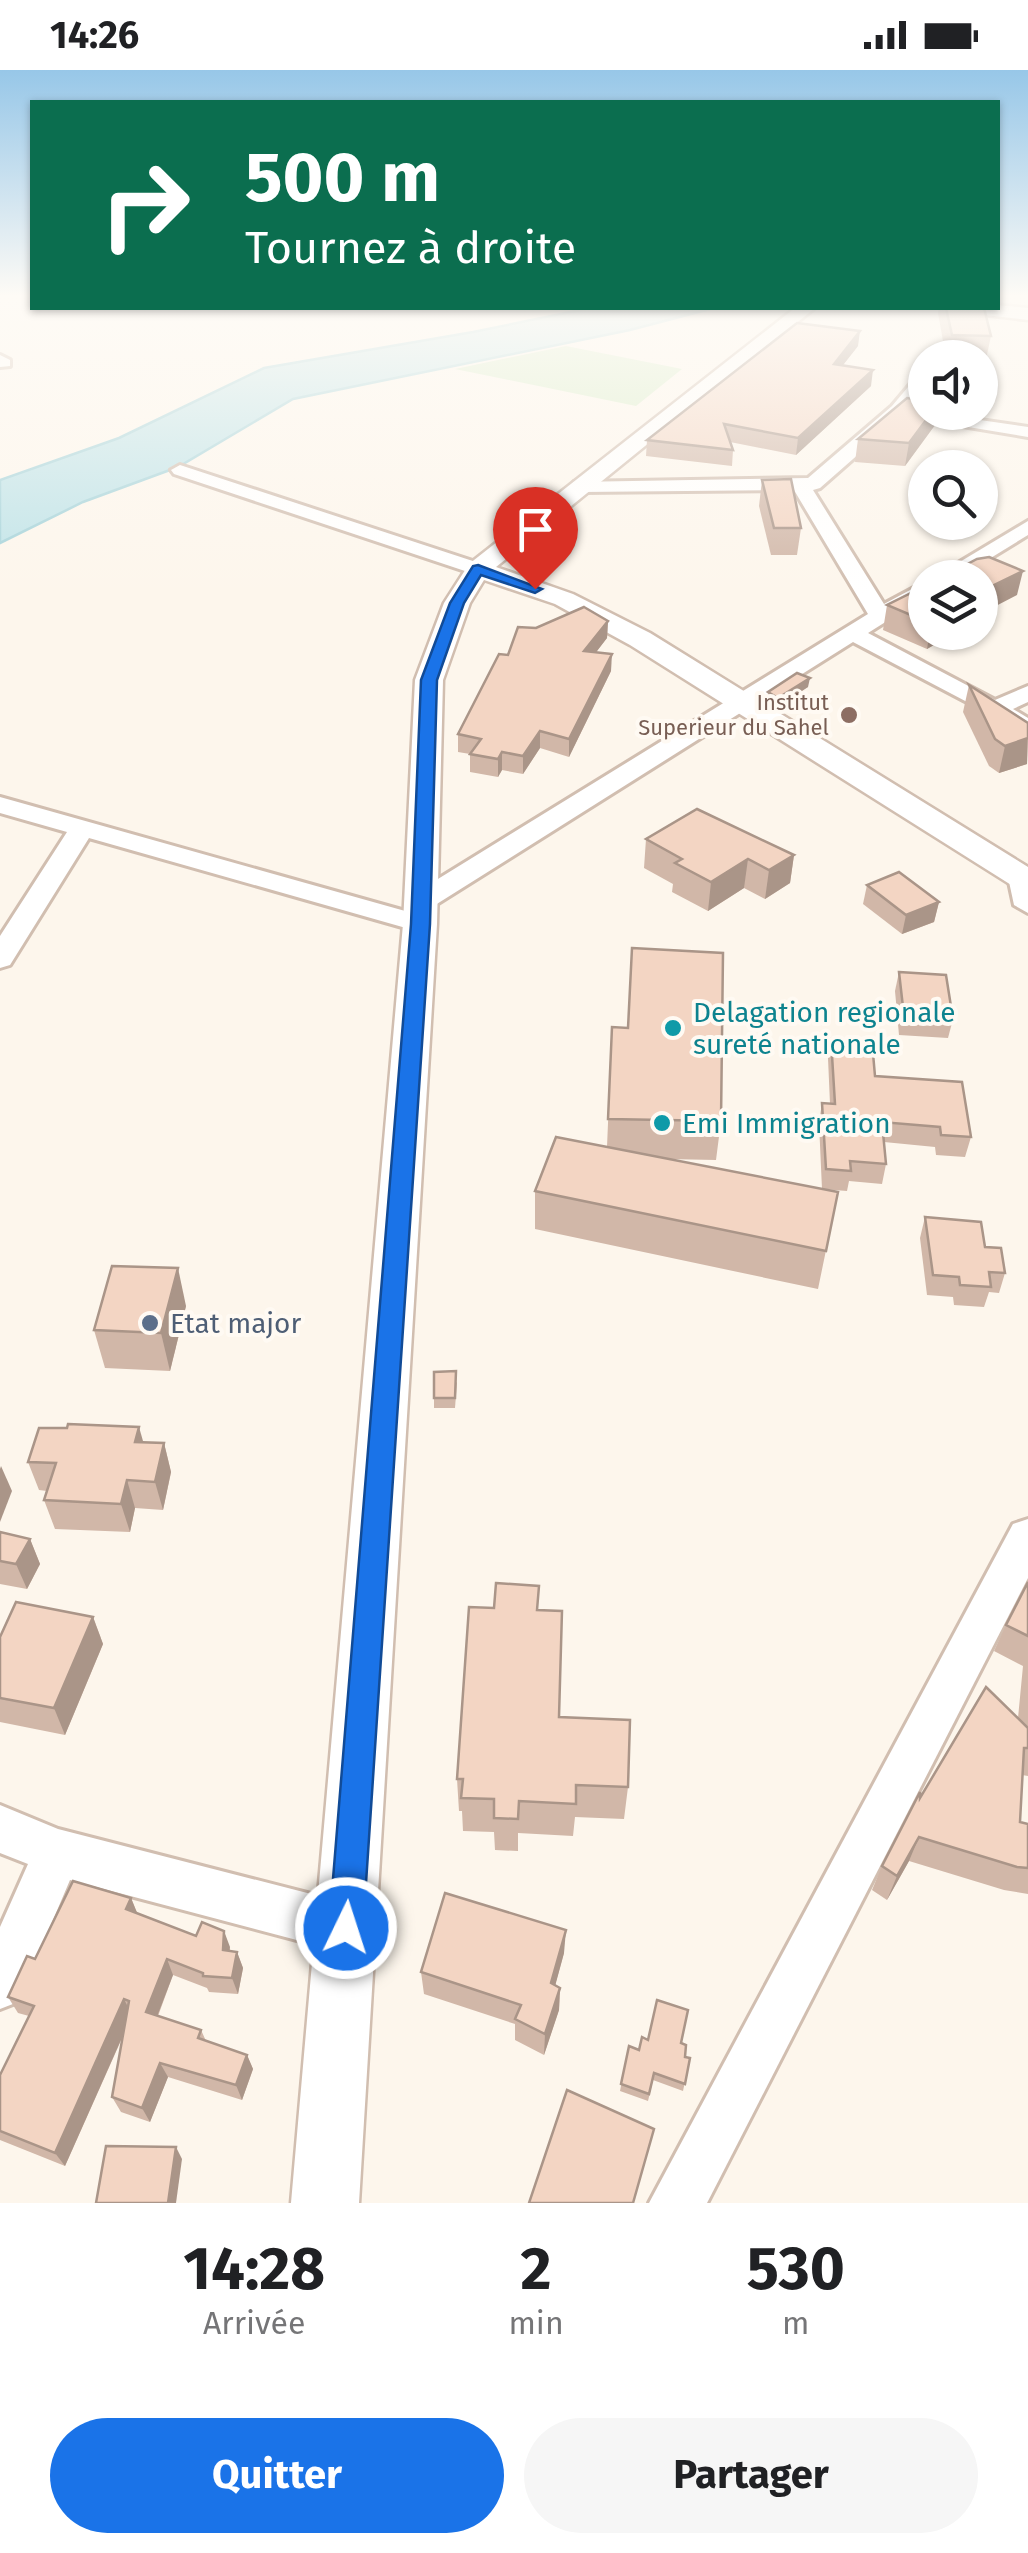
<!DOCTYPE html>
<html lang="fr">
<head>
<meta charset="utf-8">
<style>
	:root { --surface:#fff; --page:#f6f6f6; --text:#202124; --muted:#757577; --accent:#1a73e8 }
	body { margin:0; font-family:"Fira Sans",sans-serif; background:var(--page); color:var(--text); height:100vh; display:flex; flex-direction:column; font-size:38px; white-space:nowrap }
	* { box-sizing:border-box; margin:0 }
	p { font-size:32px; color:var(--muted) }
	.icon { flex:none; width:55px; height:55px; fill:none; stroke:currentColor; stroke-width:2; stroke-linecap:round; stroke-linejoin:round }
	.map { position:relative; height:2133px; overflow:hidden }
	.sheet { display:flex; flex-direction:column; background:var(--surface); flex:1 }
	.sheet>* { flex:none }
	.guide { position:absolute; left:30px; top:30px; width:970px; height:210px; border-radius:0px; box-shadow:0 2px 8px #0004; background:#0b6e4f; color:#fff; overflow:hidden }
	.buttons { position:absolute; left:908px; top:270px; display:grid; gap:20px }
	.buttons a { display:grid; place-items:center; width:90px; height:90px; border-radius:50%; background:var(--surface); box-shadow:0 2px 8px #0004; font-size:50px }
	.pin { position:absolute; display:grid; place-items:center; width:85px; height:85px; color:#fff; margin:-102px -42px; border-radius:50% 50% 50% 0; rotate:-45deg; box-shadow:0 0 10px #0007 }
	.pin .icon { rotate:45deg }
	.me { position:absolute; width:110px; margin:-55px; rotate:4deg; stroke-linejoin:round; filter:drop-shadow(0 0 8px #0008) }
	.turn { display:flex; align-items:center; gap:35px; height:210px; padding:0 50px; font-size:45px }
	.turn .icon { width:130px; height:130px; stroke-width:2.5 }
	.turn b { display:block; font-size:70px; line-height:85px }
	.eta { display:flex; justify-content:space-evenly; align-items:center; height:170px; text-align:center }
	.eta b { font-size:60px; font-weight:700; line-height:70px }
	.primary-button { display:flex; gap:20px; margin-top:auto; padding:20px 50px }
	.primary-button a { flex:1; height:115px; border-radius:60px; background:var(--accent); color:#fff; font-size:40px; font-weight:700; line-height:115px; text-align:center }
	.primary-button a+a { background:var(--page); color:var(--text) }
	.status { display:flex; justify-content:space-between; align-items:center; height:70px; padding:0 50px; background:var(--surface); direction:ltr }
	.status svg { height:28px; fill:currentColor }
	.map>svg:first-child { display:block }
	.green { fill:#d8ecc9 }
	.water { fill:#bfe3e8; stroke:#a5d3da; stroke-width:2.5 }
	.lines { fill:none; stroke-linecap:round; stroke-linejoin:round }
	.minor-casing { stroke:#d1beb0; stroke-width:6 }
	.tertiary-casing { stroke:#d1beb0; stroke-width:5 }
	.minor { fill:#fff; fill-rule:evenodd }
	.tertiary { fill:#fff; fill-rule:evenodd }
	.wall { fill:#d1b7a8 }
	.shaded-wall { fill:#aa9588 }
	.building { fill:#f3d5c3; stroke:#aa9588; stroke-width:2.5 }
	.route { fill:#1a73e8; stroke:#114b97; stroke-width:2.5 }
	.education-dot { fill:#8d6e63; stroke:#fffaf3; stroke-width:4 }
	.culture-dot { fill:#0f9aa8; stroke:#fffaf3; stroke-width:4 }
	.service-dot { fill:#5c6f8a; stroke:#fffaf3; stroke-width:4 }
	.labels { text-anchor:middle; stroke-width:8; stroke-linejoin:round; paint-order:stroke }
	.far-education-label { font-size:22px; fill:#785e54; stroke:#fffaf3; text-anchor:end }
	.culture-label { font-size:28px; fill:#0d838f; stroke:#fffaf3; text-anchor:start }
	.service-label { font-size:28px; fill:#4e5e75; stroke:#fffaf3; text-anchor:start }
</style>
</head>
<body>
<div class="status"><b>14:26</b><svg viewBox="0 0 49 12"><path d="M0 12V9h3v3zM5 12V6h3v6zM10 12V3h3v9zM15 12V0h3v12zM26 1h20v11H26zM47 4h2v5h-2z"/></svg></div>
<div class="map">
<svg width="1028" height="2133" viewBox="0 0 1028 2133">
	<rect width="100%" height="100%" fill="#fdf6ec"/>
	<!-- green -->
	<polygon class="green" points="566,276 682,299 636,336 455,299"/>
	<!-- water -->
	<polygon class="water" points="590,238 714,238 630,260 293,329 178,397 83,432 0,473 0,410 119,368 264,298 473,262"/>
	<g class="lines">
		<defs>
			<g id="minor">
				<polygon points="0,285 10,290 10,296 0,297"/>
				<polygon points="925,302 925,318 910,337 925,342 1028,357 1028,367 902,346 820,418 813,420 884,534 925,512 925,527 868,563 995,630 1028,616 1028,632 1013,639 1028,648 1028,664 853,572 432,837 412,837 408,831 412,825 868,544 794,420 581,422 572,416 574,412 808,408 892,336 919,304"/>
				<polygon points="180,395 485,495 488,499 478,505 471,503 174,404 171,400"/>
				<polygon points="1028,451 1028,465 958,508 933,508"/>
				<polygon points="0,727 430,848 434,854 420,862 89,768 10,895 0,898 0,866 67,762 0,743"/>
				<polygon points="1021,799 1028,801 1028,843 1014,835 1008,807"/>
				<polygon points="1028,1449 1028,1508 707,2133 649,2133 1013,1454"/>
				<polygon points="0,1735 58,1759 346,1833 363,1841 371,1858 363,1875 346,1883 70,1810 18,1932 0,1939 0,1857 28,1794 0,1783"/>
			</g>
			<g id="tertiary">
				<polygon points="998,235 1028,238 1028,250 967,243 958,238"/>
				<polygon points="795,238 815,238 496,497 573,524 650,563 1028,797 1028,821 1016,818 630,575 555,534 484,510 470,533 443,610 437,854 359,2133 291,2133 403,854 415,610 444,533 469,494"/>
			</g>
		</defs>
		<!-- minor casing -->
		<use href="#minor" class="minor-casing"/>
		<!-- tertiary casing -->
		<use href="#tertiary" class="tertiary-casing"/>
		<!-- minor -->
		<use href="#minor" class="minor"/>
		<!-- tertiary -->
		<use href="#tertiary" class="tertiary"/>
	</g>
	<!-- wall -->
	<g class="wall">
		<polygon points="939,238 984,238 991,266 985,294 980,294 980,288 946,288 938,243"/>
		<polygon points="858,276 843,295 871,316 796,385 730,372 733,380 732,396 646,386 647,370"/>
		<polygon points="925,342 937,342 935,355 905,396 855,392 858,369"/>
		<polygon points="762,410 801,458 797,485 771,485 759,436"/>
		<polygon points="925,516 925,562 956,562 927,579 883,560 887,535"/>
		<polygon points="608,551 607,568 596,582 611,601 569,687 540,678 523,704 502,700 498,707 470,702 470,684 458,682 458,664 536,558"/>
		<polygon points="969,615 1028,653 1027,694 999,703 989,696 963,642"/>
		<polygon points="808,617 777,637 767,631 768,622"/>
		<polygon points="646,769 794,785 790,813 765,829 744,818 708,841 672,822 673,814 644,798"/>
		<polygon points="867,815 939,832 934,852 902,864 863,834"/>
		<polygon points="899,902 953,949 948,968 899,965 895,921"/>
		<polygon points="612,957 721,1051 716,1090 666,1089 838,1122 818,1219 535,1159 535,1121 607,1077"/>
		<polygon points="831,969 875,1006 971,1067 965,1087 936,1085 935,1077 884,1072 886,1094 882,1114 849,1111 847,1121 822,1119 819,1053 822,1033 830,1034 828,988"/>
		<polygon points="925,1147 985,1177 1005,1203 999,1223 989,1222 984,1237 954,1235 953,1227 927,1225 920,1168"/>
		<polygon points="186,1236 170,1301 105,1298 94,1260"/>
		<polygon points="457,1312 455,1338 434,1338 434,1328"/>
		<polygon points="143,1372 164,1373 171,1402 163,1440 135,1438 130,1462 55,1459 44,1430 47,1421 39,1420 28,1392"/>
		<polygon points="0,1462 30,1469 40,1494 27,1519 0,1514"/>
		<polygon points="1028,1512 1028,1706 1022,1705 1020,1752 1028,1754 1028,1824 1004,1820 909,1791 887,1830 872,1820 882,1796 920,1728 1018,1648 1023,1596 994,1581 1006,1555"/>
		<polygon points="539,1540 559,1647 628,1717 624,1749 575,1747 573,1766 518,1763 518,1781 495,1780 494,1762 463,1761 462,1741 459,1741 457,1709"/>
		<polygon points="93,1547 103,1574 65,1665 0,1652 0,1567"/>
		<polygon points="131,1828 137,1843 196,1866 224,1861 230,1881 237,1882 243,1898 238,1924 209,1922 207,1918 173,1905 158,1946 201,1960 206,1971 247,1985 253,1999 242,2030 168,2007 150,2052 121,2042 112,2027 123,1966 65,2096 0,2070 0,2005 29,1946 18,1943 8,1927 35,1889"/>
		<polygon points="564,1883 555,1915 560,1918 559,1940 544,1985 515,1970 515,1954 424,1924 421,1902"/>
		<polygon points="648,1970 681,1973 685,1987 690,1988 683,2021 653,2010 648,2031 620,2021 629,1976 639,1980"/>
	</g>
	<!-- shaded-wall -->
	<g class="shaded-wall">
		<polygon points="860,261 858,276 832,309 834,294"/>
		<polygon points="873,300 871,316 796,385 798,368"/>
		<polygon points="932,342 937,342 935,355 905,396 909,373"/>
		<polygon points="1023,501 1017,525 992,538 991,543 980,549 980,527 992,516"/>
		<polygon points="608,551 607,568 584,598 584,581"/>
		<polygon points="930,562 956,562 927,579"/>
		<polygon points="612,584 611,601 569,687 569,669"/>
		<polygon points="810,608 808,617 777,637 778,628"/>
		<polygon points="540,661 540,678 523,704 523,686"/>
		<polygon points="1028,662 1027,694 999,703 1005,676"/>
		<polygon points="502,682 502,700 498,707 498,689"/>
		<polygon points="794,785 790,813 765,829 769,800"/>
		<polygon points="748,789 744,818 708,841 711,812"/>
		<polygon points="939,832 934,852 902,864 906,845"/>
		<polygon points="178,1198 186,1236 170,1301 161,1263"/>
		<polygon points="139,1357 147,1385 135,1372"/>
		<polygon points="164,1373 171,1402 163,1440 155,1412"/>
		<polygon points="1,1396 12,1421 0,1452 0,1399"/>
		<polygon points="127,1410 135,1438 130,1462 121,1434"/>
		<polygon points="30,1469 40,1494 27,1519 16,1494"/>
		<polygon points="93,1547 103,1574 65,1665 54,1638"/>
		<polygon points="919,1767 909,1791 887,1830 897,1806"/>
		<polygon points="131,1828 138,1845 126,1839"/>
		<polygon points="566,1860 564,1883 550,1935 551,1913"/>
		<polygon points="224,1861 230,1877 228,1896 223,1880"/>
		<polygon points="237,1882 243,1898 238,1924 232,1908"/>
		<polygon points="167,1889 173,1905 153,1957 146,1942"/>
		<polygon points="560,1918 559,1940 544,1985 545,1964"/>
		<polygon points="124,1929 132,1945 65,2096 55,2083"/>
		<polygon points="247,1985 253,1999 242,2030 236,2015"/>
		<polygon points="160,1993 168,2007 150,2052 142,2038"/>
		<polygon points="176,2077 182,2089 176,2133 168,2133"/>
	</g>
	<!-- building -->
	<g class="building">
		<polygon points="946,238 984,238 991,266 952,265"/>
		<polygon points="797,253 860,261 834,294 873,300 798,368 724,354 733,380 647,370"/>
		<polygon points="907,328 925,331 925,342 932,342 909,373 858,369"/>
		<polygon points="791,409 801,458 774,458 762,410"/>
		<polygon points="989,487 1023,501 992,516 996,518 980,527 980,508 941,508 977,489"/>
		<polygon points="925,516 925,551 887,535"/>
		<polygon points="584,537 608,551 584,581 612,584 569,669 540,661 523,686 502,682 498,689 470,684 481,669 458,664 499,584 508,585 518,557 536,558"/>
		<polygon points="797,603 810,608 778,628 768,622"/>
		<polygon points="969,615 1028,653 1028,668 1005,676 995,669"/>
		<polygon points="697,739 794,785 769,800 748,789 711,812 675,793 682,789 646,769"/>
		<polygon points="899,802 939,832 906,845 867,815"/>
		<polygon points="632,878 723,883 721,1051 608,1049 612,957 628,958"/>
		<polygon points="899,902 946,905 953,949 904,946"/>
		<polygon points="831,969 872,972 875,1006 962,1012 971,1067 941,1065 940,1057 882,1052 886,1094 850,1091 851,1101 826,1099 822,1033 835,1034"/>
		<polygon points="556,1067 838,1122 826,1181 535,1121"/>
		<polygon points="925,1147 981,1152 985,1177 1001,1178 1005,1203 989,1202 991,1217 960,1215 959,1207 933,1205"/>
		<polygon points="112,1196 178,1198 161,1263 94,1260"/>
		<polygon points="456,1301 455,1328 434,1328 434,1302"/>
		<polygon points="68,1354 139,1357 135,1372 164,1373 155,1412 127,1410 121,1434 44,1430 56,1393 28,1392 39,1358 67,1358"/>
		<polygon points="0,1462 30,1469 16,1494 0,1491"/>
		<polygon points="1028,1512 1028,1566 1006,1555"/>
		<polygon points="496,1513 539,1516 537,1540 562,1541 559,1647 630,1650 628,1717 576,1715 576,1734 519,1731 518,1749 494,1748 494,1729 461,1728 463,1709 457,1709 469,1537 494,1538"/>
		<polygon points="16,1532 93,1547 54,1638 0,1628 0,1567"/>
		<polygon points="986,1617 1028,1658 1028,1678 1024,1678 1020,1752 1028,1754 1028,1798 1017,1797 919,1767 897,1806 882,1796 920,1722 920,1728"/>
		<polygon points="73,1811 131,1828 126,1839 196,1866 202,1852 224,1861 223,1880 237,1882 232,1908 203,1906 203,1903 167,1889 146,1942 201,1960 198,1968 247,1985 236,2015 160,1993 142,2038 112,2027 129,1931 124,1929 55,2083 0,2061 0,2005 34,1936 8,1927 27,1886 35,1889"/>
		<polygon points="445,1823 566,1860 551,1913 560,1918 545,1964 515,1949 521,1935 421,1902"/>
		<polygon points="657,1930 688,1940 681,1973 686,1975 685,1987 690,1988 685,2014 654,2003 649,2024 621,2014 629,1976 639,1980 642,1967 648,1970"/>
		<polygon points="567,2020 654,2059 633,2133 529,2133"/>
		<polygon points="106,2076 176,2077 168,2133 96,2133"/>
	</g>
	<!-- sky -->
	<linearGradient id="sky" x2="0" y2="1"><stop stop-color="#97c7e8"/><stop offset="0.43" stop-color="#fefbf6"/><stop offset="1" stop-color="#fefbf6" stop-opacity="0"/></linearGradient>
	<rect width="1028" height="525" fill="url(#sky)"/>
	<!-- route -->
	<polygon class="route" points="478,495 542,519 535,523 481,505 464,533 437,610 430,854 363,1858 358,1870 346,1875 334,1870 329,1858 411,854 421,610 450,533 473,496"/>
	<!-- markers -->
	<circle class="education-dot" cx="849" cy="645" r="10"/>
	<g class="culture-dot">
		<circle cx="673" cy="958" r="10"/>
		<circle cx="662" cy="1053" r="10"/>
	</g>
	<circle class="service-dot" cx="150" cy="1253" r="10"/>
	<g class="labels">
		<!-- far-education labels -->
		<g class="far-education-label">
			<text x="829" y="640">Institut<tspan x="829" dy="25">Superieur du Sahel</tspan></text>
		</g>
		<!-- culture labels -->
		<g class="culture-label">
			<text x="693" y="952">Delagation regionale<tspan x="693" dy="32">sureté nationale</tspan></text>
			<text x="682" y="1063">Emi Immigration</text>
		</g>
		<!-- service labels -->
		<g class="service-label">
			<text x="170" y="1263">Etat major</text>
		</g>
	</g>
</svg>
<div class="buttons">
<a><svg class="icon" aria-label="sound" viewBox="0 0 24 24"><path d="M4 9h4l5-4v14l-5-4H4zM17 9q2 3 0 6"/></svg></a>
<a><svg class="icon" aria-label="search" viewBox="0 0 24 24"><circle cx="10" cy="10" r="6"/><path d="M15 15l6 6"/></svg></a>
<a><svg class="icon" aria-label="layers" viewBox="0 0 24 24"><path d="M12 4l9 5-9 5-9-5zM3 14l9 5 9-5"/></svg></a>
</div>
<div class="pin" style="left:535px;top:519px;background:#d93025"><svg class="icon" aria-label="arrive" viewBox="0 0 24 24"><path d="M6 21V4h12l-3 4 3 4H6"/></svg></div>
<svg class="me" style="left:346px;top:1858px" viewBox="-20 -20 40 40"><circle r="17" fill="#1a73e8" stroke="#fff" stroke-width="3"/><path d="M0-11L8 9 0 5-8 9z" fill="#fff"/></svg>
<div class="guide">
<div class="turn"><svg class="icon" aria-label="right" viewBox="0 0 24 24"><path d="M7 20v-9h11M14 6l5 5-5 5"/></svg><div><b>500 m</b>Tournez à droite</div></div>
</div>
</div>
<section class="sheet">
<div class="eta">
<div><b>14:28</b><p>Arrivée</p></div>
<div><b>2</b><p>min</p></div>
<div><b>530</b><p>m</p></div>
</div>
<div class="primary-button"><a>Quitter</a><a>Partager</a></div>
</section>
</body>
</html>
